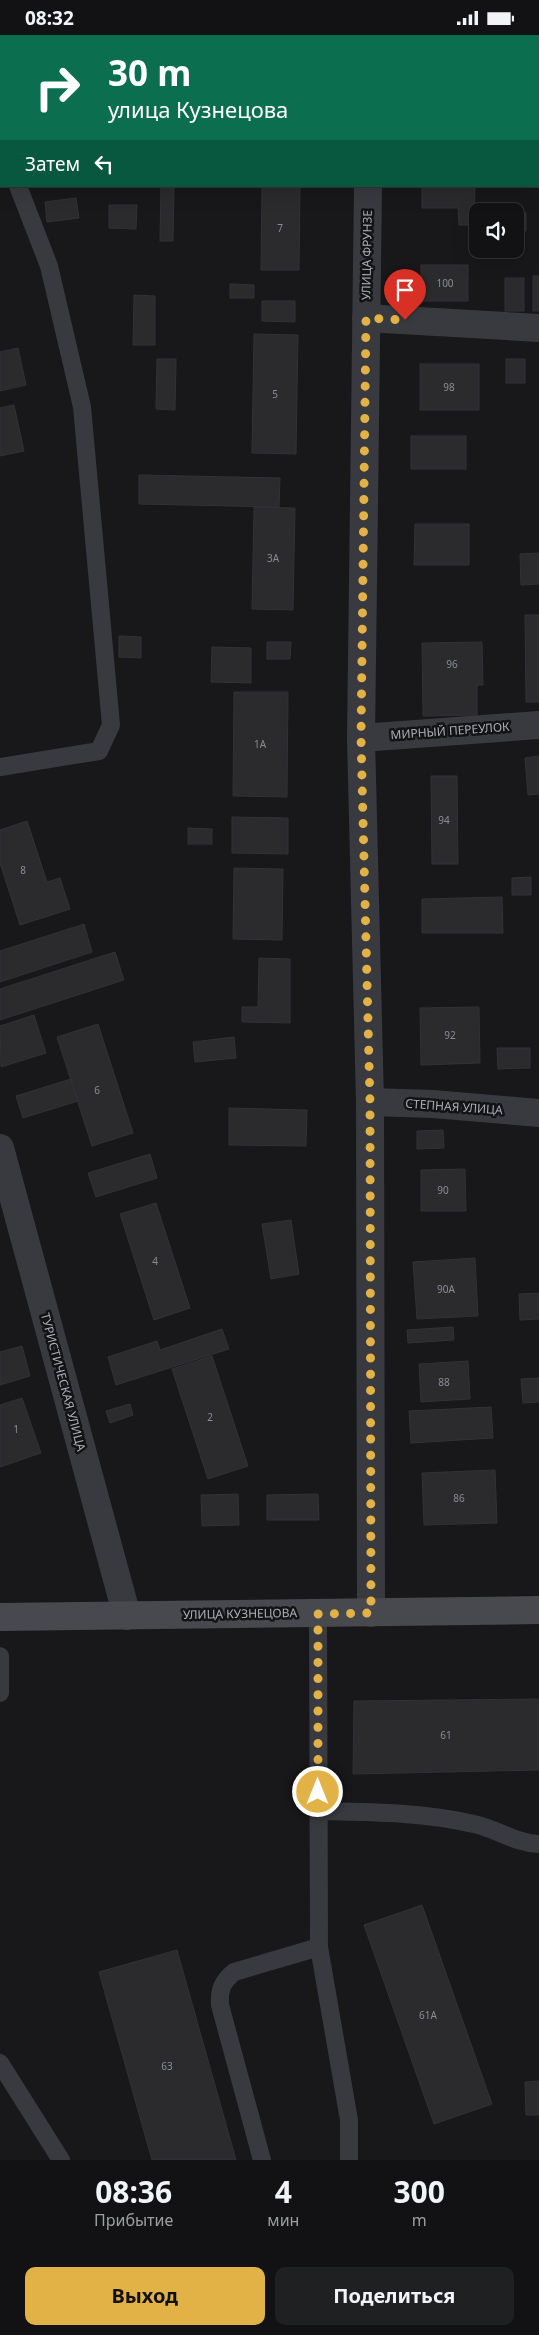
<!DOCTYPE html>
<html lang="ru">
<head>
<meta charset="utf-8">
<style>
	:root { --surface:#121214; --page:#1f2022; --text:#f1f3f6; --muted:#9c9ea0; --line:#313234; --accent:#e3b247 }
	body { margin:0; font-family:"Noto Sans",sans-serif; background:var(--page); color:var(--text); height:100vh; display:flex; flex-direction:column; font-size:19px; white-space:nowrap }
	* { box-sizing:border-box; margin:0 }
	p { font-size:16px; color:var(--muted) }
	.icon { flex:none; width:28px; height:28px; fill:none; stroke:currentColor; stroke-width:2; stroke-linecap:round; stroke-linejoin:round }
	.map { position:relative; height:2125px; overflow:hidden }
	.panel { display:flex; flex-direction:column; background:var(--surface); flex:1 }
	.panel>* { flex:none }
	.banner { position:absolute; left:0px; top:0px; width:540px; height:152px; box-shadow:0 5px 20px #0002,0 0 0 1px var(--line); background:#0b6e4f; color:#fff; overflow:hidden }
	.fabs { position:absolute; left:469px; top:168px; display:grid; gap:10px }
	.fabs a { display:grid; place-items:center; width:55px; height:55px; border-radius:10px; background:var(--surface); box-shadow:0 5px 20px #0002,0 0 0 1px var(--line); font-size:25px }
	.pin { position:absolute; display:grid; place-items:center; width:42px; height:42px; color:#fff; margin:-51px -21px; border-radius:50% 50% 50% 0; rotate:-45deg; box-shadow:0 0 5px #0007 }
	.pin .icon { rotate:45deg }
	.me { position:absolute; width:55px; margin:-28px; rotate:0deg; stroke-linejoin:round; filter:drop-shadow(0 0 4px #0008) }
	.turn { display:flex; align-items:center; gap:18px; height:105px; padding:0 25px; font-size:22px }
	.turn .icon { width:65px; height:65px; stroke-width:2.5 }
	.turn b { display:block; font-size:35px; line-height:42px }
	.then { display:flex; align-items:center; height:48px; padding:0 25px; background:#0003; gap:10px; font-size:19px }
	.eta { display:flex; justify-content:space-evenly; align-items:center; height:85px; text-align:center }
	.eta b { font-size:30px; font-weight:700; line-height:35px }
	.cta { display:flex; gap:10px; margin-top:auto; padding:10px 25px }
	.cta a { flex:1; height:58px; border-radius:10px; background:var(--accent); color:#111; font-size:20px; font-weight:700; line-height:58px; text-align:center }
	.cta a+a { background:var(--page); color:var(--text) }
	.status { display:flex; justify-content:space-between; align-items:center; height:35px; padding:0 25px; background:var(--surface); direction:ltr }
	.status svg { height:14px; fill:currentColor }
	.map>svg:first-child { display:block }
	.building { fill:#2b2b2e; stroke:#323236 }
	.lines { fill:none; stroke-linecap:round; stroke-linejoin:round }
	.lane { stroke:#393a3f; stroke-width:18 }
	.street { stroke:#393a3f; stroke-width:28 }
	.secondary { stroke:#48494e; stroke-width:28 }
	.route { stroke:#e3b247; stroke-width:9; stroke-dasharray:0 16.2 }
	.labels { text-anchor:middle; stroke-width:5; stroke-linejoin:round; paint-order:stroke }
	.number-label { font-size:10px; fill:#8a8d95 }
	.street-label { font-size:12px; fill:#abafb8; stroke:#131315 }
</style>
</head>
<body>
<div class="status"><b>08:32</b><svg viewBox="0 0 49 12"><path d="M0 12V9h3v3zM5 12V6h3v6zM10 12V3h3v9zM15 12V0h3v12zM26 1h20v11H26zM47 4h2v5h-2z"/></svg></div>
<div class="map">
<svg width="539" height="2125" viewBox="0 0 539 2125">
	<rect width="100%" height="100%" fill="#18181a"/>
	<!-- building -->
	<g class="building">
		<polygon points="0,0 104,0 1,1 1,43"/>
		<rect x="189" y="0" width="97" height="1"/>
		<polygon points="161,151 174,151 173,206 160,206"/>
		<polygon points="262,151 300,151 299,235 261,235"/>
		<polygon points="422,151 475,151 474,190 459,190 458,173 422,173"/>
		<polygon points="76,163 79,183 47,187 45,167"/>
		<polygon points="109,170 137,170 136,194 109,193"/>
		<rect x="515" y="178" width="11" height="18"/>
		<rect x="421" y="230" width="47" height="36"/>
		<rect x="533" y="241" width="6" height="35"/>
		<rect x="505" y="243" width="19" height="33"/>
		<polygon points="230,249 254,250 254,263 230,263"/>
		<polygon points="134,260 155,261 155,310 133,310"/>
		<polygon points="262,266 295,266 295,287 262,286"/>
		<polygon points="254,299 298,300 296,419 252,418"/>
		<polygon points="18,313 26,350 0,356 0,317"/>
		<polygon points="157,324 176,324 175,375 156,374"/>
		<rect x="506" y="324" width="19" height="24"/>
		<rect x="420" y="329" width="59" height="46"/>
		<polygon points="14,370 24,416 0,421 0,373"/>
		<rect x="411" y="401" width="55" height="33"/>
		<polygon points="139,440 280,443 279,472 139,469"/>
		<polygon points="254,472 295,473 293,575 252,574"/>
		<polygon points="415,489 469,489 469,530 414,530"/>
		<polygon points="539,518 539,549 521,550 520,519"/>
		<polygon points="525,580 539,580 539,667 526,667"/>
		<polygon points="119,601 141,602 141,623 119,622"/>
		<polygon points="267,607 291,607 290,624 267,624"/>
		<polygon points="482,607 483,650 477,650 477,680 423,681 422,608"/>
		<polygon points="212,612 251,613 251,648 211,647"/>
		<polygon points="234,657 288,657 287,762 233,761"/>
		<polygon points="539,721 539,759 528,760 525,723"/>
		<polygon points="431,741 457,741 458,829 432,829"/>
		<polygon points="232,782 288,783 288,819 232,818"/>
		<polygon points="27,786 47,847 60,843 70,874 20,890 0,828 0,795"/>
		<polygon points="188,793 212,794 212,809 188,809"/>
		<polygon points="234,833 283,834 282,905 233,904"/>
		<polygon points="531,842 531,860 512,860 512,843"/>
		<polygon points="502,862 503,898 422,898 422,864"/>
		<polygon points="84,889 92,917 0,947 0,916"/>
		<polygon points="115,917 124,945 0,985 0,954"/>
		<polygon points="259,923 290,924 290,988 242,987 242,972 258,972"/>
		<polygon points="479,972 480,1028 421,1030 420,973"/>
		<polygon points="34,980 46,1018 1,1032 0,991"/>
		<polygon points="98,989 133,1098 92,1111 57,1002"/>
		<polygon points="234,1002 236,1023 195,1027 193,1007"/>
		<polygon points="497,1013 530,1013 530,1033 498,1034"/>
		<polygon points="71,1044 78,1066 23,1083 16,1061"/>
		<polygon points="229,1073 307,1075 306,1111 229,1110"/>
		<polygon points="443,1095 444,1113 417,1114 417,1096"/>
		<polygon points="150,1119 157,1143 96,1162 88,1138"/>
		<polygon points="465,1134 466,1176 421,1176 421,1135"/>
		<polygon points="156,1168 190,1273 154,1285 120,1179"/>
		<polygon points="291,1185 299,1239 271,1244 262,1189"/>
		<polygon points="475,1223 478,1281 417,1284 413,1227"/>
		<polygon points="539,1258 539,1284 520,1285 519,1259"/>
		<polygon points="453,1292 454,1305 408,1308 407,1295"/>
		<polygon points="222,1294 229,1314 116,1350 108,1322 157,1306 160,1315"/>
		<polygon points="22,1311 30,1341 0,1350 0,1317"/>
		<polygon points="212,1321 248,1431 208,1444 172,1334"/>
		<polygon points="468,1326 470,1364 421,1367 419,1329"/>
		<polygon points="539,1343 539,1367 523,1368 521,1344"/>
		<polygon points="22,1363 41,1418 0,1432 0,1370"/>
		<polygon points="130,1369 133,1380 110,1388 106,1376"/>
		<polygon points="491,1372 493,1403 411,1408 409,1376"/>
		<polygon points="495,1435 497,1488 424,1490 422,1438"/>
		<polygon points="238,1459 239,1490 202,1491 201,1460"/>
		<polygon points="318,1459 319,1485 267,1485 267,1460"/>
		<polygon points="539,1664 539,1735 353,1739 354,1666"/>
		<polygon points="422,1870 492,2069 434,2089 364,1890"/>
		<polygon points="177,1915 236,2125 152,2125 99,1937"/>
		<polygon points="539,2046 539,2080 526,2080 525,2047"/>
	</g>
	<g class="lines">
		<!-- lane -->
		<g class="lane">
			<polyline points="0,130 1,131"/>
			<polyline points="0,732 99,716 111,690 82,372 49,231 18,151"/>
			<polyline points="318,1579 319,1912 349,2085 349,2125"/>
			<polyline points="0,1621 0,1658"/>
			<path d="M318,1776C372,1777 421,1777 474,1789C497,1794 515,1808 539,1809"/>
			<polyline points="0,2028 61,2125"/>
			<path d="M262,2125L220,1970C219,1955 222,1947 234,1937L319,1912"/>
		</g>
		<!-- street -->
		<g class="street">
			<polyline points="370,1 370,0"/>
			<polyline points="368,151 361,703 370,1067 371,1578"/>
			<polyline points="366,283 539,293"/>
			<polyline points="361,703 539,690"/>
			<polyline points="370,1067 433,1069 539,1078"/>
			<polyline points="0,1113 127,1581"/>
		</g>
		<!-- secondary -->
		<polyline class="secondary" points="0,1582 539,1575"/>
	</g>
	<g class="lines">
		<!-- route -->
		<polyline class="route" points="318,1757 318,1579 371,1578 370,1067 361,703 366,283 405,285"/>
	</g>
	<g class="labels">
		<!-- number labels -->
		<g class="number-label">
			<text x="280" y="197">7</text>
			<text x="445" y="252">100</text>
			<text x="449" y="356">98</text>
			<text x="275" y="363">5</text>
			<text x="273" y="527">3А</text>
			<text x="452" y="633">96</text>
			<text x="260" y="713">1А</text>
			<text x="444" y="789">94</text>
			<text x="23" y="839">8</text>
			<text x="450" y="1004">92</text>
			<text x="97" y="1059">6</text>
			<text x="443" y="1159">90</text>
			<text x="155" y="1230">4</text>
			<text x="446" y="1258">90А</text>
			<text x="444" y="1351">88</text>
			<text x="210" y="1386">2</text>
			<text x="16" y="1398">1</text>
			<text x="459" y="1467">86</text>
			<text x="446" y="1704">61</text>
			<text x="428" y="1984">61А</text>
			<text x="167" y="2035">63</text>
		</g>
		<!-- street labels -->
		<g class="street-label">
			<text transform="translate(367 220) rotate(-89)" y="4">УЛИЦА ФРУНЗЕ</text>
			<text transform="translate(450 696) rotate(-4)" y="4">МИРНЫЙ ПЕРЕУЛОК</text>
			<text transform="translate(454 1072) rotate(4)" y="4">СТЕПНАЯ УЛИЦА</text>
			<text transform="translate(63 1347) rotate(75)" y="4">ТУРИСТИЧЕСКАЯ УЛИЦА</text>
			<text transform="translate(240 1579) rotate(-1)" y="4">УЛИЦА КУЗНЕЦОВА</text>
		</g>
	</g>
</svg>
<div class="fabs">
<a><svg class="icon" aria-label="sound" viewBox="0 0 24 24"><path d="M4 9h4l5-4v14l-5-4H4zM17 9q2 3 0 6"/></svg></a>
</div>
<div class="pin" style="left:405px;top:285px;background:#d93025"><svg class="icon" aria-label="arrive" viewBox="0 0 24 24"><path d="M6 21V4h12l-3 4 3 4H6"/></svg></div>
<svg class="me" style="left:318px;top:1757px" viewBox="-20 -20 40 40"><circle r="17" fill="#e3b247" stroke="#fff" stroke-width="3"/><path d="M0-11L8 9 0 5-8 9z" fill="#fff"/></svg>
<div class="banner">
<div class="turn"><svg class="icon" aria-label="right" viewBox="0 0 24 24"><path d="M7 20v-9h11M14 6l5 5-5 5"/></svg><div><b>30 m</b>улица Кузнецова</div></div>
<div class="then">Затем<svg class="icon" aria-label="left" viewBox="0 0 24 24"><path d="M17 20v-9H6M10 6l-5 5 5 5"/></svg></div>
</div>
</div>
<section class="panel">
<div class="eta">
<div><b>08:36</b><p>Прибытие</p></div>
<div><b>4</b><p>мин</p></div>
<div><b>300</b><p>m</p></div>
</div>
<div class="cta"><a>Выход</a><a>Поделиться</a></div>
</section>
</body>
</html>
